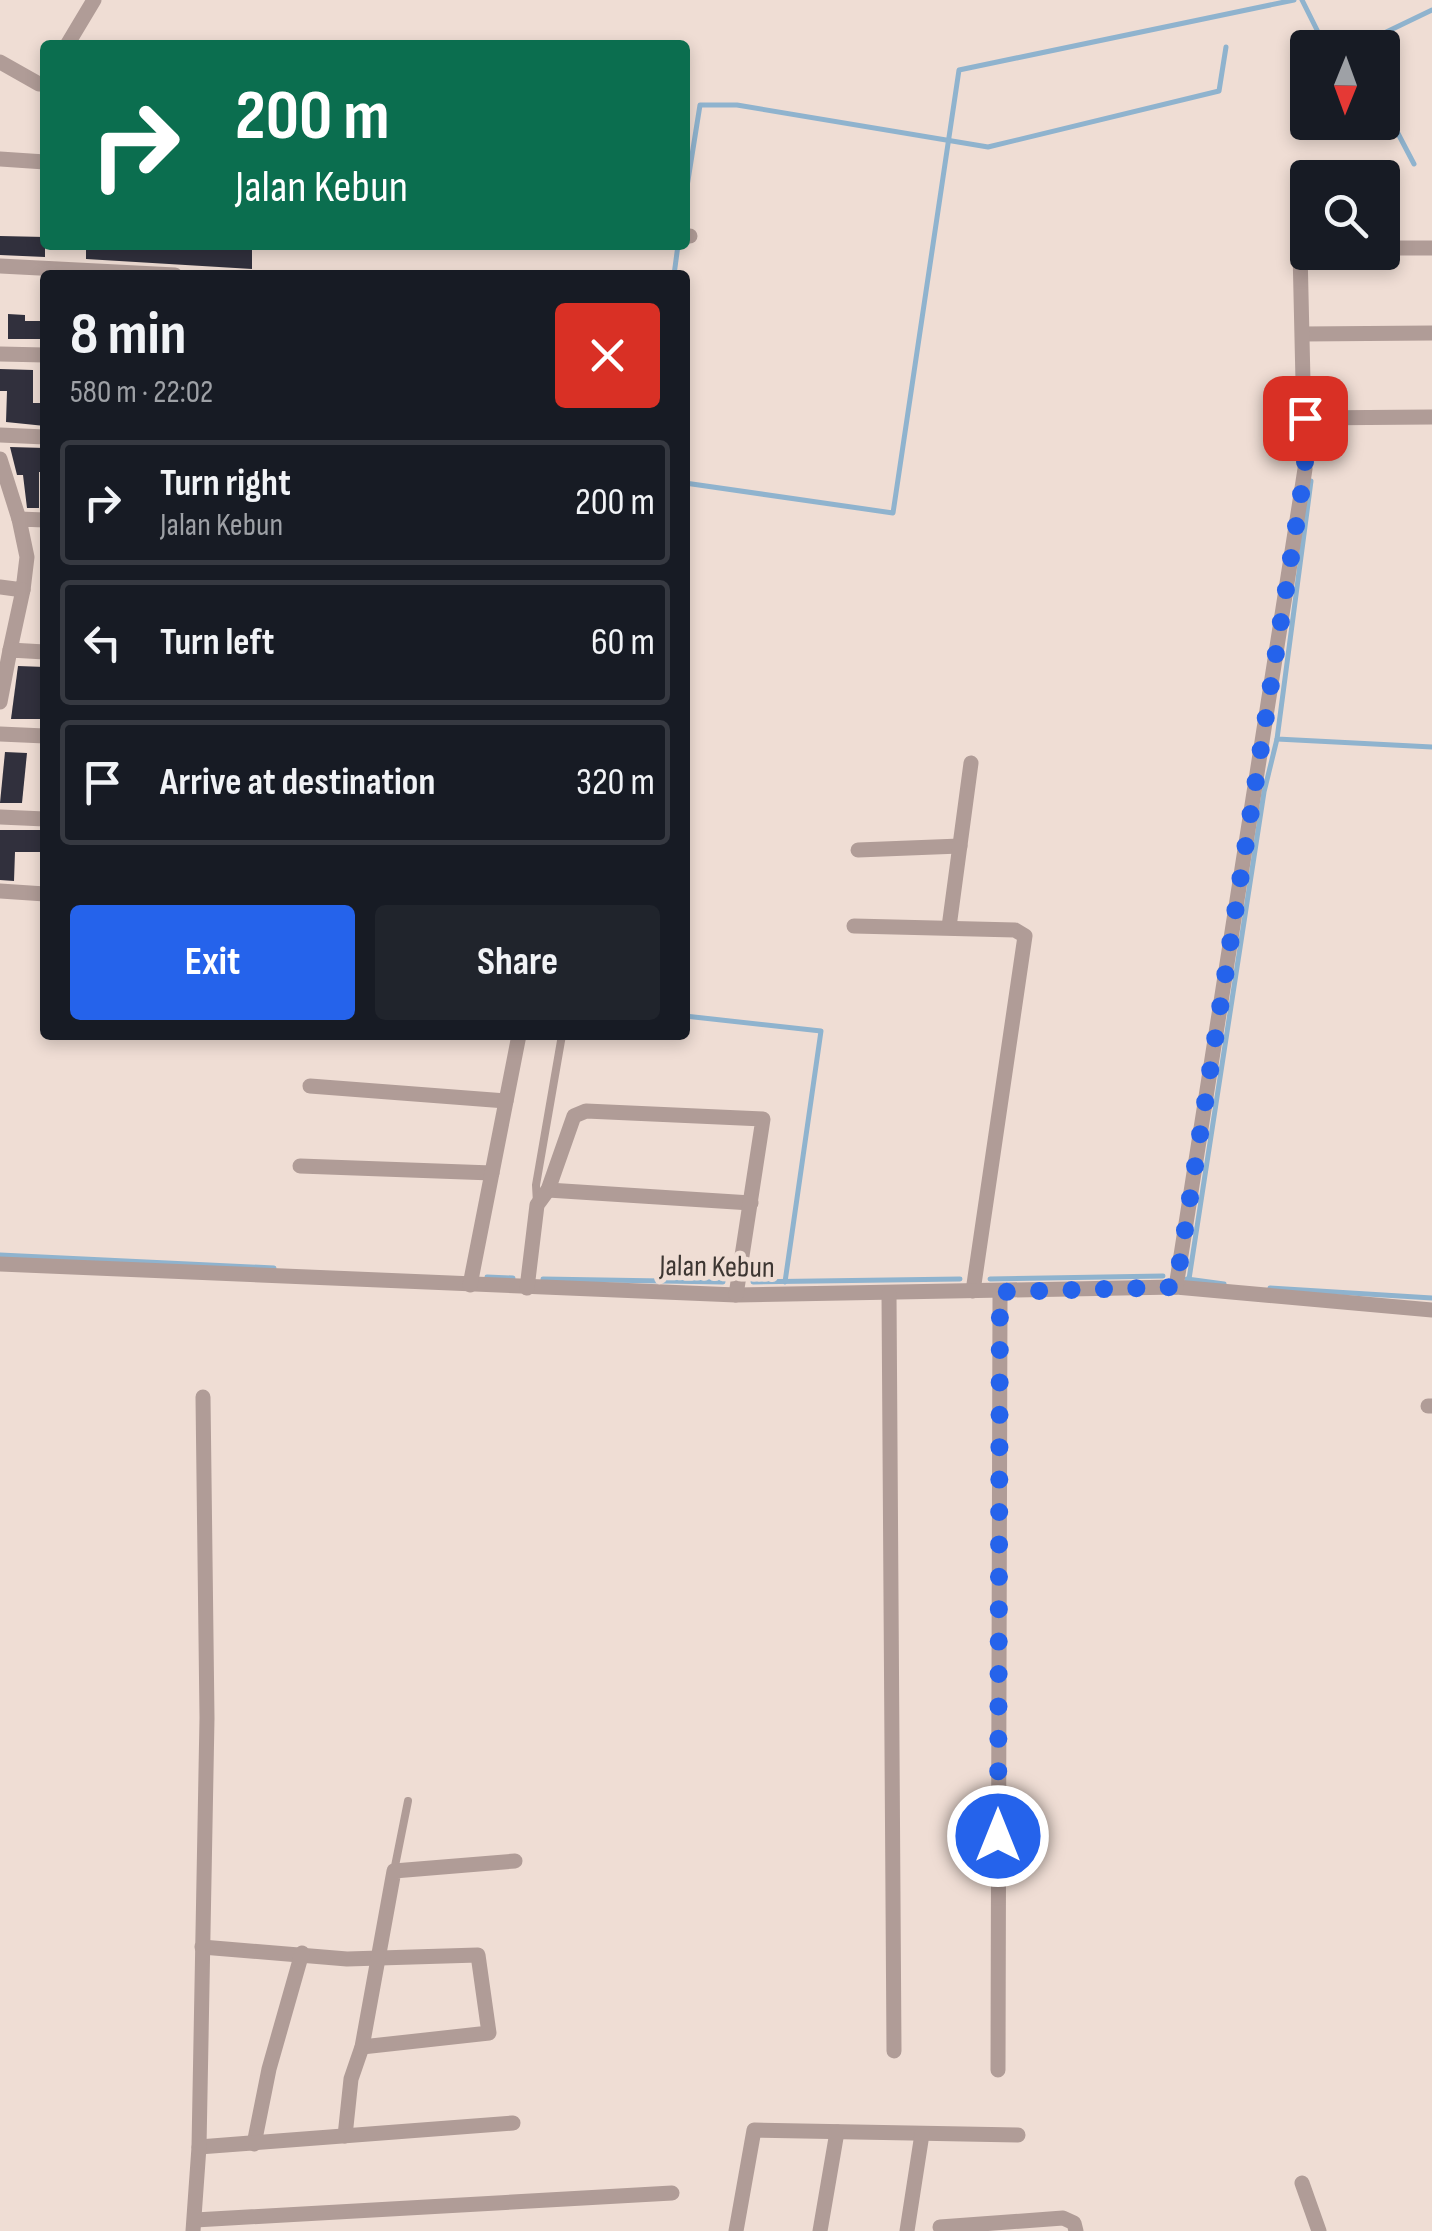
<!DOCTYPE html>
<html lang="en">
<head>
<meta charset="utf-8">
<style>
	:root { --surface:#171b24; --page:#20242c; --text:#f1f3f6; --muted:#9ea1a6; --line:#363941; --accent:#2563eb }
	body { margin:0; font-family:"Sofia Sans Condensed",sans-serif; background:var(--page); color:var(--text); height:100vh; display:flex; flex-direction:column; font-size:38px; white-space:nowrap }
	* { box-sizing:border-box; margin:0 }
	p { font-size:32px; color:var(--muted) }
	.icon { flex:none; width:55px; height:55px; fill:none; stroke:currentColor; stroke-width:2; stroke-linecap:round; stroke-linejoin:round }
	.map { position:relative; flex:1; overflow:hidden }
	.sheet { position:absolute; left:40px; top:270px; width:650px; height:770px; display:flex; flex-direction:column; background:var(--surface); border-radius:10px; box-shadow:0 5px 15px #0003 }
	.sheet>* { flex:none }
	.hud { position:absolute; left:40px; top:40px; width:650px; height:210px; border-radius:10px; box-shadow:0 5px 15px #0003; background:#0b6e4f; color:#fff; overflow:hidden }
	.needle { width:65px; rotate:181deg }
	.fabs { position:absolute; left:1290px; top:30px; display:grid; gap:20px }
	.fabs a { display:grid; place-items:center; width:110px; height:110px; border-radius:10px; background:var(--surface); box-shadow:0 5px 15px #0003; font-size:50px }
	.pin { position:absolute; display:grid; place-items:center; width:85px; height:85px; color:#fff; margin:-42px; border-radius:20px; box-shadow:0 5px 15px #0006 }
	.me { position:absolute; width:110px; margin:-55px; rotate:0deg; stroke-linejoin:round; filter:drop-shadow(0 0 8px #0008) }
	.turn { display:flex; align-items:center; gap:35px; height:210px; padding:0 30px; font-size:45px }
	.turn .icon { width:130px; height:130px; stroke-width:2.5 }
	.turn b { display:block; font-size:70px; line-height:85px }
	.round { display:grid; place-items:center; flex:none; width:105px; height:105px; border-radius:10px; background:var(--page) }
	.summary { display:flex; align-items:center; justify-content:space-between; height:170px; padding:0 30px }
	h1 { font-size:60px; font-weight:700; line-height:75px }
	.primary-button { display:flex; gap:20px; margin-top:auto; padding:20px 30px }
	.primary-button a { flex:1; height:115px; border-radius:10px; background:var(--accent); color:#fff; font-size:40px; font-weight:700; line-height:115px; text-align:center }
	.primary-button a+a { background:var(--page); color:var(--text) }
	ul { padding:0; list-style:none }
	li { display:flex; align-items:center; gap:30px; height:125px; margin:0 20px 15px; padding:0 10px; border:5px solid var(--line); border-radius:10px }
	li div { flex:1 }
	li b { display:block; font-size:38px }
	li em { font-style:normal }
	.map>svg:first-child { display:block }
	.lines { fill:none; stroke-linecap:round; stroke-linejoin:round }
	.stream { stroke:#8fb3ce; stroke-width:5 }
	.building { fill:#31303d }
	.service { stroke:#b09c97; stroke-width:8 }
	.minor { stroke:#b09c97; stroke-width:15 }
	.route { stroke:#2563eb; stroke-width:18; stroke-dasharray:0 32.4 }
	.labels { text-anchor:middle; stroke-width:10; stroke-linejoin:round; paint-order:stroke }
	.street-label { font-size:30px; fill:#3d3632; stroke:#efddd4 }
</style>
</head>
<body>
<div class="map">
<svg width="1432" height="2231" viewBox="0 0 1432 2231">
	<rect width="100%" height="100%" fill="#efddd4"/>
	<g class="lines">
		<!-- stream -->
		<g class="stream">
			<polyline points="1302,0 1326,48"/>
			<polyline points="1353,48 1432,10"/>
			<polyline points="1382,103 1414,164"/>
			<polyline points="685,199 700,105 737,105 988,147 1219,91 1226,47"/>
			<polyline points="674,275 678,245"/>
			<polyline points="1311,481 1277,739 1432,747"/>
			<polyline points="685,483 893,513 959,70 1294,0"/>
			<polyline points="685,1016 821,1031 785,1282"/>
			<polyline points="0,1255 274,1268"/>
			<polyline points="487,1277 513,1278"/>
			<polyline points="543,1279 723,1282"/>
			<polyline points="990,1279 1163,1276"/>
			<polyline points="1187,1279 1224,1284"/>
			<polyline points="1189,1279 1264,792 1277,739"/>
			<polyline points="753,1282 960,1279"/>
			<polyline points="1270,1288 1432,1298"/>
		</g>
	</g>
	<!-- building -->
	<g class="building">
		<polygon points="0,236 45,237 45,257 0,255"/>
		<polygon points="86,245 252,248 252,269 86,259"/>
		<polygon points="8,314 25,315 25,321 45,321 45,339 8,339"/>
		<polygon points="0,369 33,370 33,403 45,403 45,426 6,422 7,391 0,391"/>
		<polygon points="10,447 45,448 45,472 39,472 39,508 27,508 23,475 17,475"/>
		<polygon points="18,666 45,667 45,719 11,719"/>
		<polygon points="5,752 27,753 22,803 0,803"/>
		<polygon points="0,830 41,830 40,852 15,852 14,881 0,880"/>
	</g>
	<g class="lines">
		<!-- service -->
		<g class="service">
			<polyline points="537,1203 536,1185 562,1035"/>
			<polyline points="394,1871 408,1801"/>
		</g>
		<!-- minor -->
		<g class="minor">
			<polyline points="67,45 94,0"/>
			<polyline points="0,62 39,84 45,83"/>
			<polyline points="0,159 45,162"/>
			<polyline points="685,236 690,236"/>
			<polyline points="1382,248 1432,248"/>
			<polyline points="0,266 175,275"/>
			<polyline points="1303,334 1432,333"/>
			<polyline points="0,354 45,355"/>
			<polyline points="1305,418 1432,417"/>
			<polyline points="0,435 45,437"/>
			<polyline points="0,459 19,519"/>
			<polyline points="0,587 23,590 27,557 19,519 45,520"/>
			<polyline points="10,650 23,590"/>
			<polyline points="0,702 10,650 45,652"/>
			<polyline points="0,734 45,736"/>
			<polyline points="0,817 45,819"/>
			<polyline points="858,850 960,846"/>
			<polyline points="0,891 45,894"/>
			<polyline points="854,926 1015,930 1025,936 973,1291"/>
			<polyline points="949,927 971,763"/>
			<polyline points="310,1086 506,1101"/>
			<polyline points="300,1166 492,1173"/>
			<polyline points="548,1190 751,1203"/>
			<polyline points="0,1264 736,1295 1176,1287 1432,1310"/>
			<polyline points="470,1285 519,1035"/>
			<polyline points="1176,1287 1305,469 1299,207"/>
			<polyline points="527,1288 537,1205 548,1190 574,1116 586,1111 763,1119 736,1295"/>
			<polyline points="889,1294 894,2051"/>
			<polyline points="1428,1406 1432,1406"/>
			<polyline points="202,1947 347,1959 478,1955 489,2033 362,2047"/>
			<polyline points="998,2070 1000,1292"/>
			<polyline points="345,2136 351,2079 362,2047 394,1871 515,1861"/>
			<polyline points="254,2144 269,2069 302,1953"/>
			<polyline points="199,2147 513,2123"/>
			<polyline points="1302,2183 1319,2231"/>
			<polyline points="195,2220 672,2193"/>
			<polyline points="940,2227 1063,2218 1074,2223 1076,2231"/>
			<polyline points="193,2231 199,2147 207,1718 203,1397"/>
			<polyline points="736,2231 754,2130 1018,2135"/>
			<polyline points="820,2231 837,2132"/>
			<polyline points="907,2231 922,2134"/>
		</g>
	</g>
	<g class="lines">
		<!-- route -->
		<polyline class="route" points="998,1836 1000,1292 1176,1287 1305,469 1305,418"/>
	</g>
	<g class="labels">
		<!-- street labels -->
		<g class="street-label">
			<text transform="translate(717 1266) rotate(1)" y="10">Jalan Kebun</text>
		</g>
	</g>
</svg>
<div class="fabs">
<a><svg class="needle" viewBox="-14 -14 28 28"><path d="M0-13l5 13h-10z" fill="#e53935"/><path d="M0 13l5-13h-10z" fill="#9ea1a6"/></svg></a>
<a><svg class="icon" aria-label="search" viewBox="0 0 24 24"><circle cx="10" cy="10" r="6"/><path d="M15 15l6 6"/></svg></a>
</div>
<div class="pin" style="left:1305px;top:418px;background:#d93025"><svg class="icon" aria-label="arrive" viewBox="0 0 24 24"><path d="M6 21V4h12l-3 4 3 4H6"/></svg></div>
<svg class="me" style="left:998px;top:1836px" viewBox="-20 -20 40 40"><circle r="17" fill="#2563eb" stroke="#fff" stroke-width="3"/><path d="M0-11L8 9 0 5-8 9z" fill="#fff"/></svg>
<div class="hud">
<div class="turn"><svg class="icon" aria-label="right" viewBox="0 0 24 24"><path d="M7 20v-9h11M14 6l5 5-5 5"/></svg><div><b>200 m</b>Jalan Kebun</div></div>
</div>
<section class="sheet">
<div class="summary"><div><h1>8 min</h1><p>580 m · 22:02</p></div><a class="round" style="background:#d93025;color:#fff"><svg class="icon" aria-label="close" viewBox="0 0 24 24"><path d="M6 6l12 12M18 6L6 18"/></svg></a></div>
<ul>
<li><svg class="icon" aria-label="right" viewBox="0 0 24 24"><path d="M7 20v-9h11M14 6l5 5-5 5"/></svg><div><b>Turn right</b><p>Jalan Kebun</p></div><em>200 m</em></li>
<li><svg class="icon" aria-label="left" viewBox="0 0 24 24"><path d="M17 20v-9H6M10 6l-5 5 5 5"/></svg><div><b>Turn left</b></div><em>60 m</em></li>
<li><svg class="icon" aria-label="arrive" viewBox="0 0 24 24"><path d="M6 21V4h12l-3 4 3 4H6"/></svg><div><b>Arrive at destination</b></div><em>320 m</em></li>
</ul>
<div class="primary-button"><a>Exit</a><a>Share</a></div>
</section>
</div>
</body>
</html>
